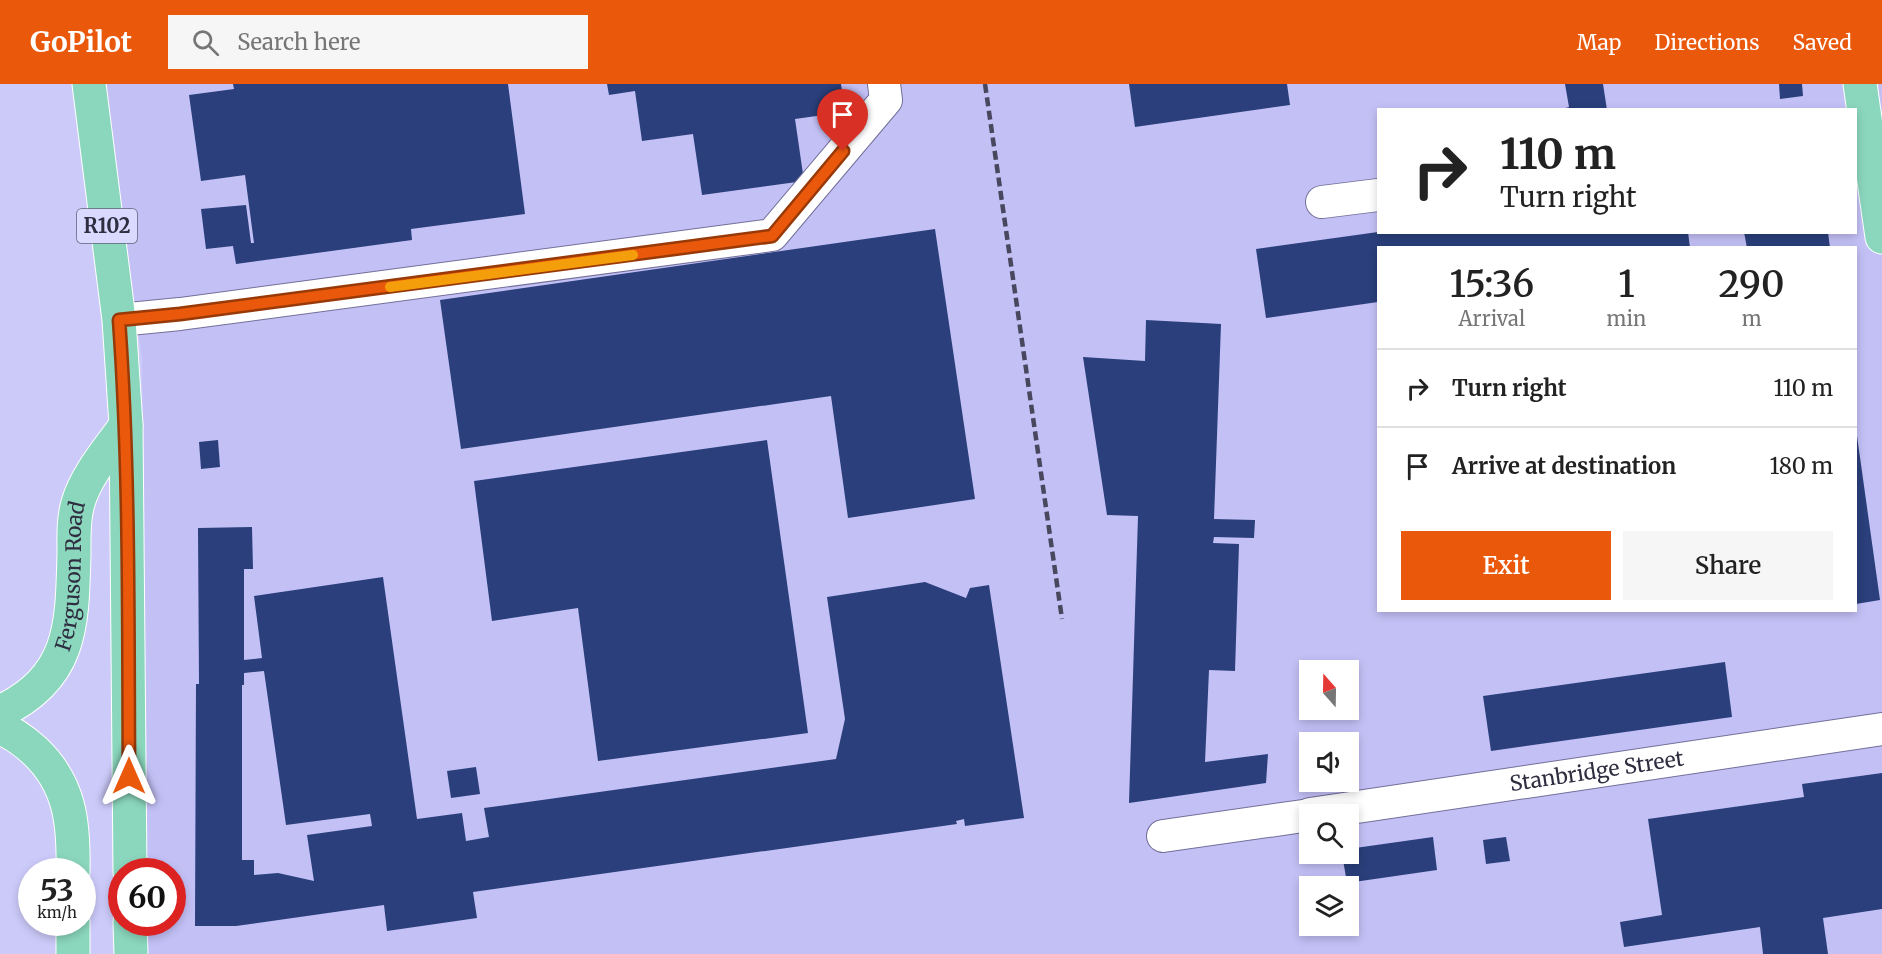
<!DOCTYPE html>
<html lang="en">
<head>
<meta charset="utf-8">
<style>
	:root { --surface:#fff; --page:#f6f6f6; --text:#222; --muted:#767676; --line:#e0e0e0; --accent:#ea580c }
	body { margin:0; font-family:Merriweather,serif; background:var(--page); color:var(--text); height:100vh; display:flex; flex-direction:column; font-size:22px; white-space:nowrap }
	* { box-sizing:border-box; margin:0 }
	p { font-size:20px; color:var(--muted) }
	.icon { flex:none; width:33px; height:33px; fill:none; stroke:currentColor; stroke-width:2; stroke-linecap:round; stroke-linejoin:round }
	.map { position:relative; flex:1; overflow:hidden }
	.side { position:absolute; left:1377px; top:162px; width:480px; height:366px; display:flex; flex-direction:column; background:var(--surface); border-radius:0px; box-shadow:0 3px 9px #0003 }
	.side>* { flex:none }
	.banner { position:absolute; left:1377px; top:24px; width:480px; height:126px; border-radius:0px; box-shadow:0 3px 9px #0003; background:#fff; color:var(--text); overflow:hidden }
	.needle { width:39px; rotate:340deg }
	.tools { position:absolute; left:1299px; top:576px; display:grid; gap:12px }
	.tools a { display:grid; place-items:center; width:60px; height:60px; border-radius:0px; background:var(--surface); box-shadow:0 3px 9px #0003; font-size:30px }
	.speed { position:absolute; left:18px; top:774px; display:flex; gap:12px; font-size:30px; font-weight:700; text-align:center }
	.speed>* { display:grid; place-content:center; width:78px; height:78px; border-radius:50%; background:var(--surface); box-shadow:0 3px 9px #0003; line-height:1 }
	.speed small { font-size:15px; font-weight:400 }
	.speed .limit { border:9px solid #d22; background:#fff; color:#111 }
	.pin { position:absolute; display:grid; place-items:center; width:51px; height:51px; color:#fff; margin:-62px -26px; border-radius:50% 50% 50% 0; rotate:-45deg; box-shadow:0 0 6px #0007 }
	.pin .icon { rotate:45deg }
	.me { position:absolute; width:66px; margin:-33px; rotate:0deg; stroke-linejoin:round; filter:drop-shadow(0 0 4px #0008) }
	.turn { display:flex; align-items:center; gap:21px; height:126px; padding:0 24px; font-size:27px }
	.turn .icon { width:78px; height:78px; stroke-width:2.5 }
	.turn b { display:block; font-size:42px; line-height:51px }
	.eta { display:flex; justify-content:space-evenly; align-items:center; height:102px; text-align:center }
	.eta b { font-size:36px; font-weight:600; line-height:42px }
	.action { display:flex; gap:12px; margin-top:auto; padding:12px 24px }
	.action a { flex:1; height:69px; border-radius:0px; background:var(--accent); color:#fff; font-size:24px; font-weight:600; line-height:69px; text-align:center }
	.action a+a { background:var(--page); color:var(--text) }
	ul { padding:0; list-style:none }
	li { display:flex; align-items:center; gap:18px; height:78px; padding:0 24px; border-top:2px solid var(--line) }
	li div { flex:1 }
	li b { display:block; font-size:22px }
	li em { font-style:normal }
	header { display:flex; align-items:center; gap:36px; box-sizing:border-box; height:84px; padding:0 30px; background:var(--accent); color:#fff }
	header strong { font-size:28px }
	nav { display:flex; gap:33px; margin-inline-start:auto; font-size:21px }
	.search { width:420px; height:54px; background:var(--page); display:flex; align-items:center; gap:15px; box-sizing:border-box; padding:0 21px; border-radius:0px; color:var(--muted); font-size:22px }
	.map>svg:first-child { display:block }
	.built { fill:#c3c0f6; fill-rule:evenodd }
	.building { fill:#2a3f7b; fill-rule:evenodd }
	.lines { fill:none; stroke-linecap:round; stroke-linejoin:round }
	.minor-casing { stroke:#726f99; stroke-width:34 }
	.major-casing { stroke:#fff; stroke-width:35 }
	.minor { stroke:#fff; stroke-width:32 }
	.major { stroke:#8bd7be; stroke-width:33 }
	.rail { stroke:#48475d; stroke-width:4.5; stroke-dasharray:9 4.5; stroke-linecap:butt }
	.route-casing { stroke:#983908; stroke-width:15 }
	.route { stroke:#ea580c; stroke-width:10 }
	.slow { stroke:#f59e0b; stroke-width:10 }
	.labels { text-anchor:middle; stroke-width:6; stroke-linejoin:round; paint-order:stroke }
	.shield { fill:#dad9ff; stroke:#626179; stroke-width:1.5 }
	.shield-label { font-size:20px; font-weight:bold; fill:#2f2e40 }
	.street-label { font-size:21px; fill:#2f2e40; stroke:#dad9ff }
</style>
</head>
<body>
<header>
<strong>GoPilot</strong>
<div class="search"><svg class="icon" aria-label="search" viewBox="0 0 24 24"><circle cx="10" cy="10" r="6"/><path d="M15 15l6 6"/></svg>Search here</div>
<nav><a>Map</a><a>Directions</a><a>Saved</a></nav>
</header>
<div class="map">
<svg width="1882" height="870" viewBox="0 0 1882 870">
	<rect width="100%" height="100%" fill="#cccaf9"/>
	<!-- built -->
	<path class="built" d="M101,0H1882V870H147V839L172,838V788L146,787L142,273ZM1378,26H1856V148H1378ZM1378,164H1856V526H1378ZM1310,586H1348V626H1310ZM1310,658H1348V698H1310ZM1310,730H1348V770H1310ZM1310,802H1348V842H1310Z"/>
	<!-- building -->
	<g class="building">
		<polygon points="233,0 508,0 525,130 411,145 412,156 236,180 233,162 206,165 201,125 246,121 251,159 254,159 245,91 201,97 189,11 234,5"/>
		<polygon points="607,0 841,0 845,28 795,35 804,97 702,111 693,50 642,57 635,7 609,11"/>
		<polygon points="1129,0 1287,0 1290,21 1135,43"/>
		<polygon points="1565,0 1603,0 1607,26 1559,26 1569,23"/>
		<polygon points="1779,0 1802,0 1803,12 1780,15"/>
		<polygon points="935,145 975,415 848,434 831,312 461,365 440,216"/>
		<polygon points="1378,148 1688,148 1690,164 1378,164 1378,218 1266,234 1256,165"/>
		<polygon points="1744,148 1828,148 1830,164 1747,164"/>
		<polygon points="1146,236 1221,240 1214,435 1255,436 1254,454 1214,453 1213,459 1239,460 1235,587 1209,586 1205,678 1268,670 1266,699 1129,719 1138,432 1107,431 1083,273 1145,277"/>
		<polygon points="1856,352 1857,352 1880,516 1856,520"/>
		<polygon points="218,356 220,383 201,385 199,358"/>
		<polygon points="767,356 808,649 598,677 578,524 492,537 474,397"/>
		<path d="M252,443L253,485H244V576L262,574L254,512L383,493L417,735L462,729L466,757L489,753L484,724L836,675L845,635L827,513L925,498L966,514L970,504L989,501L1024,734L965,742L964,735L956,737L957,740L473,808L477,834L387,847L384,821L236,842H195L196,600H199L198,444ZM264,587L286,741L370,730L372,742L307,751L314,797L278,789L254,791V776H242V601H244V589Z"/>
		<polygon points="1725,578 1732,633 1491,667 1483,612"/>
		<polygon points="476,683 480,710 451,714 447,687"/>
		<polygon points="1882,689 1882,825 1823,834 1828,870 1763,870 1760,843 1624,863 1620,838 1662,831 1648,735 1804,713 1802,700"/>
		<polygon points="1433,753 1437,786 1347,799 1342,770 1348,770 1348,765"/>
		<polygon points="1506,753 1510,777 1486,780 1483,756"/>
	</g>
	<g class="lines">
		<defs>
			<g id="minor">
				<polyline points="1322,118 1378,111"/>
				<polyline points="119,236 180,230 772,151 886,16 884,0"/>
				<path id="s1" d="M1310,730L1882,645"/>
				<polyline points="1163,752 1310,731"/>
			</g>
			<g id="major">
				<polyline points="89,0 119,236 126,341 130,788"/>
				<polyline points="1860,0 1882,153"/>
				<path id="s2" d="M0,628C73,593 72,541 74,470C74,453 73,436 78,419C86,391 109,365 126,341"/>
				<path d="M0,644C14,649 24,657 35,667C71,701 74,741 73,788"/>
				<polyline points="130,838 131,870"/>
				<polyline points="73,870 73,838"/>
			</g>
		</defs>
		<!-- minor casing -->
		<use href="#minor" class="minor-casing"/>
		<!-- major casing -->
		<use href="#major" class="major-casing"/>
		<!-- minor -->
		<use href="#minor" class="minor"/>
		<!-- major -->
		<use href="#major" class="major"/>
		<!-- rail -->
		<polyline class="rail" points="985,0 1062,535"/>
	</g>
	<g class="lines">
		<defs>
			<path id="route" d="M129,692C128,540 130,388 119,236L180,230L772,152L843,67"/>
		</defs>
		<!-- route casing -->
		<use href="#route" class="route-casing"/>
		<!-- route -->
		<use href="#route" class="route"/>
		<!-- slow -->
		<polyline class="slow" points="390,203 633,171"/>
	</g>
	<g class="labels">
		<!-- shield labels -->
		<rect class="shield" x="77" y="125" width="60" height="34" rx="4.5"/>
		<g class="shield-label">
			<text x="107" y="149">R102</text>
		</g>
		<!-- street labels -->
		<g class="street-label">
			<text dy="7" stroke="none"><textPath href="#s2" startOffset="165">Ferguson Road</textPath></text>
			<text dy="7" stroke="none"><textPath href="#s1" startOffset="290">Stanbridge Street</textPath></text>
		</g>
	</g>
</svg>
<div class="tools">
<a><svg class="needle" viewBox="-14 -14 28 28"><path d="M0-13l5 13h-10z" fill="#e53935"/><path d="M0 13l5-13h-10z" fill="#767676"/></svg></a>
<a><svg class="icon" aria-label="sound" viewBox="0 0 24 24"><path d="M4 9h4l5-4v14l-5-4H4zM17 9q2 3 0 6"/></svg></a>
<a><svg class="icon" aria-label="search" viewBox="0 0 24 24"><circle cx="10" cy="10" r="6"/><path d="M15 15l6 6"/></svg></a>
<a><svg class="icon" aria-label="layers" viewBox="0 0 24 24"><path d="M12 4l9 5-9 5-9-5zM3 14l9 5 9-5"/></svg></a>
</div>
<div class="speed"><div>53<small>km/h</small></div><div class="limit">60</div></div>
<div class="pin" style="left:843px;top:67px;background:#d93025"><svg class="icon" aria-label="arrive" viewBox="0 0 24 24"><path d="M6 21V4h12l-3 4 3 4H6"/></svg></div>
<svg class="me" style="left:129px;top:692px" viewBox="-20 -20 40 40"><path d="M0-17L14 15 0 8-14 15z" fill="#ea580c" stroke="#fff" stroke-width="4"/></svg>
<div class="banner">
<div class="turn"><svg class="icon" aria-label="right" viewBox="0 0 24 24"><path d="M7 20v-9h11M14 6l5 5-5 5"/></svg><div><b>110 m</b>Turn right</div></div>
</div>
<section class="side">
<div class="eta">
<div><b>15:36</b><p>Arrival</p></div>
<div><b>1</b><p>min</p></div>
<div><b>290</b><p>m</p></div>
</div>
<ul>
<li><svg class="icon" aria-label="right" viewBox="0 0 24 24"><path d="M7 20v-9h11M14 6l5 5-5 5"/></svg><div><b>Turn right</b></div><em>110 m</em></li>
<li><svg class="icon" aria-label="arrive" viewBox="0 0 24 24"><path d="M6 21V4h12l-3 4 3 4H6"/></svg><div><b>Arrive at destination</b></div><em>180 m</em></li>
</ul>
<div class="action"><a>Exit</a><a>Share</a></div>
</section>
</div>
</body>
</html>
